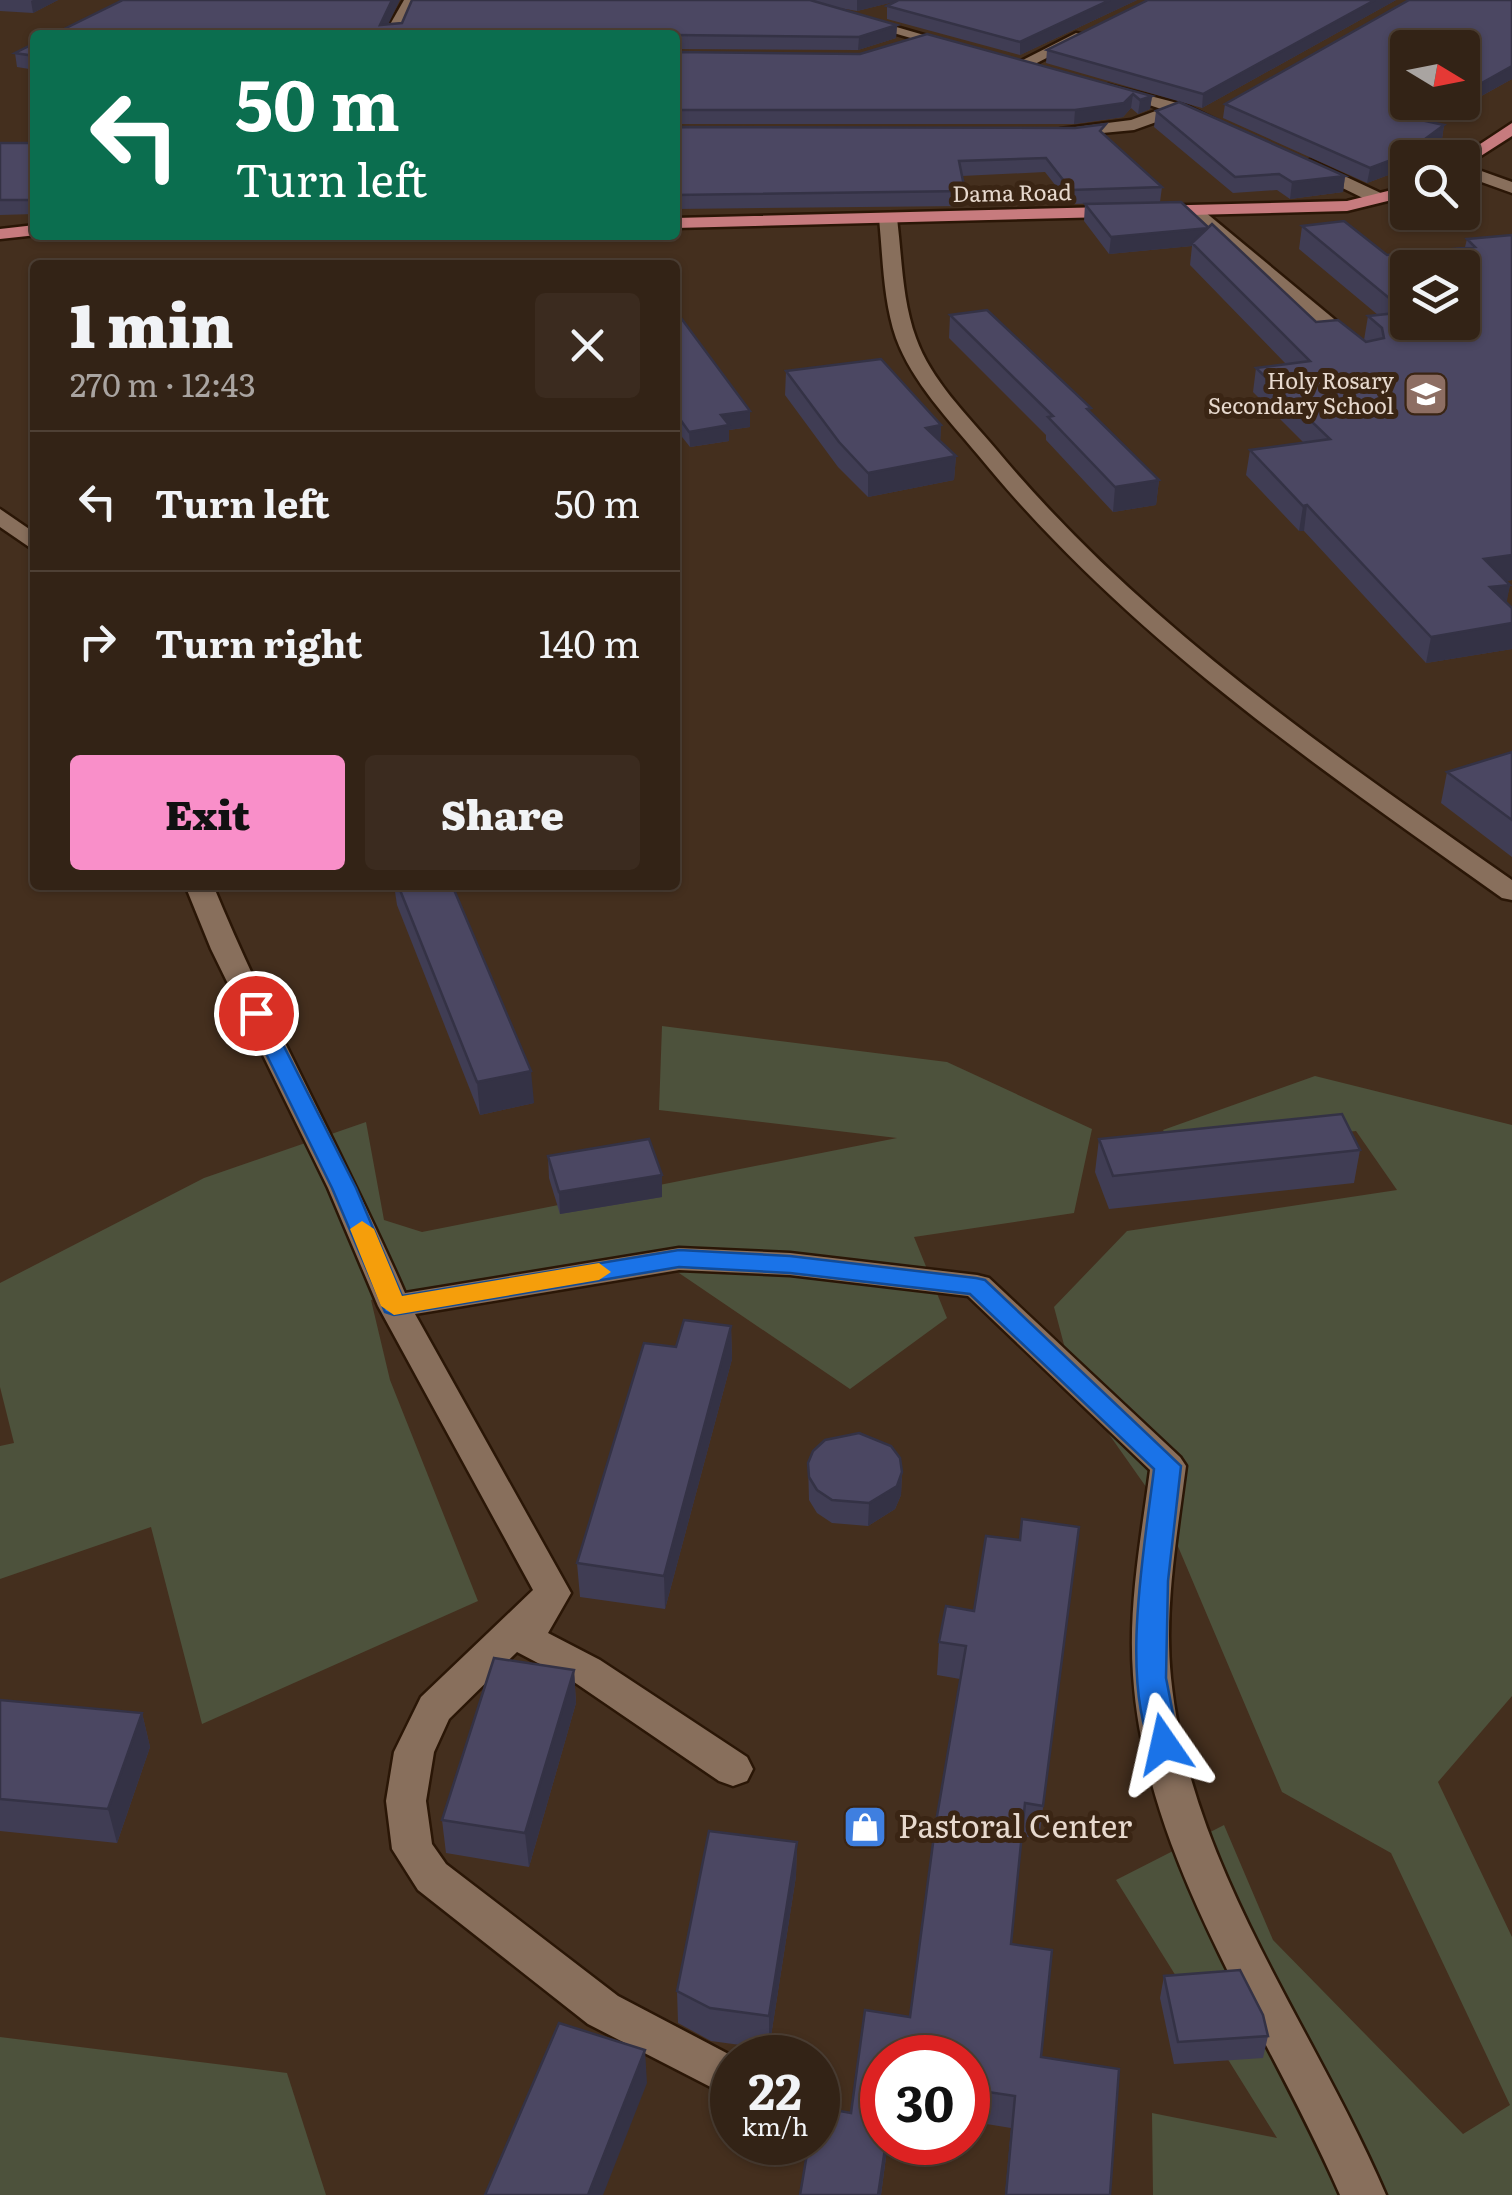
<!DOCTYPE html>
<html lang="en">
<head>
<meta charset="utf-8">
<style>
	:root { --surface:#332316; --page:#3b2b1f; --text:#f1f3f6; --muted:#a9a4a1; --line:#4e4035; --accent:#f98fc9 }
	body { margin:0; font-family:Literata,serif; background:var(--page); color:var(--text); height:100vh; display:flex; flex-direction:column; font-size:38px; white-space:nowrap }
	* { box-sizing:border-box; margin:0 }
	p { font-size:32px; color:var(--muted) }
	.icon { flex:none; width:55px; height:55px; fill:none; stroke:currentColor; stroke-width:2; stroke-linecap:round; stroke-linejoin:round }
	.map { position:relative; flex:1; overflow:hidden }
	.drawer { position:absolute; left:30px; top:260px; width:650px; height:630px; display:flex; flex-direction:column; background:var(--surface); border-radius:10px; box-shadow:0 2px 8px #0004,0 0 0 2px var(--line) }
	.drawer>* { flex:none }
	.banner { position:absolute; left:30px; top:30px; width:650px; height:210px; border-radius:10px; box-shadow:0 2px 8px #0004,0 0 0 2px var(--line); background:#0b6e4f; color:#fff; overflow:hidden }
	.needle { width:65px; rotate:100deg }
	.buttons { position:absolute; left:1390px; top:30px; display:grid; gap:20px }
	.buttons a { display:grid; place-items:center; width:90px; height:90px; border-radius:10px; background:var(--surface); box-shadow:0 2px 8px #0004,0 0 0 2px var(--line); font-size:50px }
	.speed { position:absolute; left:710px; top:2035px; display:flex; gap:20px; font-size:50px; font-weight:700; text-align:center }
	.speed>* { display:grid; place-content:center; width:130px; height:130px; border-radius:50%; background:var(--surface); box-shadow:0 2px 8px #0004,0 0 0 2px var(--line); line-height:1 }
	.speed small { font-size:25px; font-weight:400 }
	.speed .limit { border:15px solid #d22; background:#fff; color:#111 }
	.pin { position:absolute; display:grid; place-items:center; width:85px; height:85px; color:#fff; margin:-42px; border:5px solid #fff; border-radius:50%; box-shadow:0 2px 10px #0007 }
	.me { position:absolute; width:110px; margin:-55px; rotate:349deg; stroke-linejoin:round; filter:drop-shadow(0 0 8px #0008) }
	.turn { display:flex; align-items:center; gap:35px; height:210px; padding:0 40px; font-size:45px }
	.turn .icon { width:130px; height:130px; stroke-width:2.5 }
	.turn b { display:block; font-size:70px; line-height:85px }
	.round { display:grid; place-items:center; flex:none; width:105px; height:105px; border-radius:10px; background:var(--page) }
	.summary { display:flex; align-items:center; justify-content:space-between; height:170px; padding:0 40px }
	h1 { font-size:60px; font-weight:800; line-height:75px }
	.primary-button { display:flex; gap:20px; margin-top:auto; padding:20px 40px }
	.primary-button a { flex:1; height:115px; border-radius:10px; background:var(--accent); color:#111; font-size:40px; font-weight:800; line-height:115px; text-align:center }
	.primary-button a+a { background:var(--page); color:var(--text) }
	ul { padding:0; list-style:none }
	li { display:flex; align-items:center; gap:30px; height:140px; padding:0 40px; border-top:2px solid var(--line) }
	li div { flex:1 }
	li b { display:block; font-size:38px }
	li em { font-style:normal }
	.map>svg:first-child { display:block }
	.green { fill:#4d523c }
	.lines { fill:none; stroke-linecap:round; stroke-linejoin:round }
	.minor-casing { stroke:#2a1606; stroke-width:5 }
	.highway-casing { stroke:#2a1606; stroke-width:5 }
	.minor { fill:#886f5c; fill-rule:evenodd }
	.highway { fill:#c77b7e; fill-rule:evenodd }
	.wall { fill:#403d54 }
	.shaded-wall { fill:#343245 }
	.building { fill:#4b4762; stroke:#343245; stroke-width:2.5; fill-rule:evenodd }
	.route { fill:#1a73e8; stroke:#114b97; stroke-width:2.5 }
	.slow { fill:#f59e0b }
	.labels { text-anchor:middle; stroke-width:10; stroke-linejoin:round; paint-order:stroke }
	.far-street-label { font-size:22px; fill:#e7d9ce; stroke:#3a2514 }
	.far-poi-label { font-size:22px; fill:#e7d9ce; stroke:#3a2514; text-anchor:end }
	.near-poi-label { font-size:32px; fill:#e7d9ce; stroke:#3a2514; text-anchor:start }
</style>
</head>
<body>
<div class="map">
<svg width="1512" height="2195" viewBox="0 0 1512 2195">
	<rect width="100%" height="100%" fill="#442f1e"/>
	<!-- green -->
	<g class="green">
		<polygon points="662,1026 947,1062 1092,1129 1074,1213 914,1237 947,1318 850,1389 651,1254 371,1300 390,1380 478,1601 202,1724 151,1527 0,1579 0,1446 14,1443 0,1387 0,1283 204,1178 366,1122 384,1220 422,1232 897,1138 659,1110"/>
		<polygon points="1315,1076 1512,1125 1512,1696 1438,1782 1512,1937 1512,2195 1153,2195 1152,2113 1277,2138 1116,1880 1224,1825 1273,1940 1463,2134 1510,2105 1391,1853 1282,1792 1163,1511 1075,1386 1054,1307 1127,1231 1397,1190 1356,1131 1175,1150 1163,1130"/>
		<polygon points="0,2037 287,2073 326,2195 0,2195"/>
	</g>
	<g class="lines">
		<defs>
			<g id="minor">
				<polygon points="404,0 418,0 400,35 384,35"/>
				<polygon points="779,0 803,0 962,46 949,49"/>
				<polygon points="1076,33 1089,36 1031,66 1017,63"/>
				<polygon points="1108,85 1185,105 1216,120 1208,125 1176,115 1134,130 1060,137 1060,129 1131,120 1161,109 1108,91"/>
				<polygon points="1310,160 1385,195 1388,199 1373,203 1304,169 1301,165"/>
				<polygon points="1462,164 1512,182 1512,193 1462,175"/>
				<polygon points="1199,207 1363,343 1363,351 1349,351 1193,216 1190,212"/>
				<path d="M888,213L897,218C902,258 902,300 916,338C931,380 967,415 995,448C1140,623 1327,750 1512,880V900L1502,898C1315,765 1125,635 978,455C949,420 912,382 896,338C883,300 883,258 879,218Z"/>
				<polygon points="0,509 35,533 35,551 0,527"/>
				<path d="M185,885H213C270,1024 345,1155 405,1293L679,1248L790,1253L977,1275L989,1278L1180,1457L1186,1466C1177,1536 1164,1608 1171,1678C1190,1867 1313,2025 1386,2195H1340C1267,2027 1145,1862 1133,1675C1128,1606 1141,1538 1150,1470L968,1296L790,1275L679,1270L415,1314L571,1593L548,1633L600,1660L747,1757L753,1769L747,1781L733,1786L719,1781L574,1682L517,1652L449,1719L434,1752L426,1801L432,1844L446,1864L618,1996L736,2058H732V2098L588,2024L418,1890L392,1849L386,1801L394,1752L421,1697L533,1590L378,1306L328,1188L211,949Z"/>
			</g>
			<g id="highway">
				<polygon points="1512,123 1512,136 1462,168 1462,158 1459,158"/>
				<polygon points="1408,186 1408,196 1347,211 675,228 675,218 1347,201"/>
				<polygon points="35,225 37,235 0,239 0,229"/>
			</g>
		</defs>
		<!-- minor casing -->
		<use href="#minor" class="minor-casing"/>
		<!-- highway casing -->
		<use href="#highway" class="highway-casing"/>
		<!-- minor -->
		<use href="#minor" class="minor"/>
		<!-- highway -->
		<use href="#highway" class="highway"/>
	</g>
	<!-- wall -->
	<g class="wall">
		<polygon points="0,0 58,0 33,13 0,11"/>
		<polygon points="682,0 1137,0 1020,55 887,19 887,6 897,1 857,11 834,7 897,25 896,38 858,50 675,49 675,35 388,24"/>
		<polygon points="1148,0 1396,0 1202,108 1046,63 1047,50"/>
		<polygon points="1512,0 1512,79 1433,123 1444,125 1442,139 1417,158 1408,158 1408,165 1399,171 1367,183 1223,118 1225,104"/>
		<polygon points="35,43 35,70 17,67 15,53"/>
		<polygon points="675,52 1152,96 1150,109 1138,114 1131,108 1123,117 1074,124 675,124"/>
		<polygon points="1156,111 1345,176 1343,192 1290,199 1277,190 1233,193 1154,127"/>
		<polygon points="675,127 1105,136 1162,187 1160,202 1070,204 1045,172 962,176 965,191 964,206 675,209"/>
		<polygon points="0,143 35,143 35,214 0,215"/>
		<polygon points="1181,202 1316,322 1366,342 1367,342 1364,340 1368,316 1378,315 1299,249 1302,226 1387,255 1465,247 1467,239 1512,235 1512,580 1506,581 1510,585 1506,602 1512,608 1512,649 1426,663 1304,531 1299,531 1246,475 1250,450 1304,443 1253,392 1256,368 1286,364 1190,265 1192,246 1109,254 1084,221 1085,204"/>
		<polygon points="675,310 750,427 729,430 729,441 690,447 675,428"/>
		<polygon points="950,315 1091,412 1159,480 1156,505 1113,512 1046,440 1046,435 949,338"/>
		<polygon points="786,371 941,425 940,441 956,456 954,480 868,497 838,467 785,395"/>
		<polygon points="1512,752 1512,857 1441,803 1447,772"/>
		<polygon points="394,885 452,885 534,1103 480,1115 397,905"/>
		<polygon points="1099,1139 1360,1150 1354,1183 1109,1209 1095,1172"/>
		<polygon points="548,1156 662,1175 662,1197 560,1214 549,1178"/>
		<polygon points="731,1326 732,1359 665,1609 580,1597 577,1563 676,1347"/>
		<polygon points="808,1463 902,1472 901,1495 895,1509 868,1526 832,1523 817,1513 809,1500"/>
		<polygon points="1022,1519 1079,1527 1039,1839 1022,1836 1011,1944 1052,1950 1041,2057 1119,2069 1110,2195 1005,2195 1011,2128 968,2121 968,2058 882,2058 882,2142 888,2142 881,2195 800,2195 809,2142 818,2142 818,2107 851,2113 865,2010 910,2017 935,1828 960,1679 937,1675 939,1642 946,1606 974,1611 986,1536 1020,1540"/>
		<polygon points="574,1670 576,1703 529,1867 446,1853 442,1820"/>
		<polygon points="0,1700 142,1713 150,1747 117,1843 0,1831"/>
		<polygon points="797,1842 796,1876 769,2049 711,2041 678,2023 677,1991"/>
		<polygon points="1164,1976 1268,2036 1263,2058 1174,2064 1160,1998"/>
	</g>
	<!-- shaded-wall -->
	<g class="shaded-wall">
		<polygon points="33,0 58,0 33,13 31,1"/>
		<polygon points="392,0 400,0 383,35 380,25"/>
		<polygon points="857,0 902,0 857,11"/>
		<polygon points="1110,0 1137,0 1020,55 1020,42"/>
		<polygon points="1375,0 1396,0 1202,108 1203,94"/>
		<polygon points="897,25 896,38 858,50 859,37"/>
		<polygon points="1512,66 1512,79 1414,133 1416,119 1446,102 1462,102 1462,94"/>
		<polygon points="1133,94 1131,108 1123,117 1074,124 1075,110"/>
		<polygon points="1152,96 1150,109 1138,114 1140,100"/>
		<polygon points="1444,125 1442,139 1417,158 1408,158 1408,165 1399,171 1367,183 1370,168"/>
		<polygon points="1345,176 1343,192 1290,199 1292,182"/>
		<polygon points="1209,228 1192,243 1192,246 1109,254 1111,237"/>
		<polygon points="750,411 750,427 729,430 729,441 690,447 689,432 721,415"/>
		<polygon points="941,425 940,449 926,428"/>
		<polygon points="956,456 954,480 868,497 868,473"/>
		<polygon points="1159,480 1156,505 1113,512 1115,487"/>
		<polygon points="1307,505 1304,531 1299,531 1303,506"/>
		<polygon points="1512,555 1512,580 1479,585 1484,559"/>
		<polygon points="1510,585 1505,611 1490,587"/>
		<polygon points="1512,623 1512,649 1426,663 1431,637"/>
		<polygon points="531,1071 534,1103 480,1115 477,1082"/>
		<polygon points="662,1175 662,1197 560,1214 559,1192"/>
		<polygon points="731,1326 732,1359 665,1609 664,1576"/>
		<polygon points="902,1472 901,1495 895,1509 868,1526 869,1503"/>
		<polygon points="574,1670 576,1703 529,1867 525,1833"/>
		<polygon points="142,1713 150,1747 117,1843 108,1809"/>
		<polygon points="797,1842 796,1876 769,2049 769,2016"/>
		<polygon points="645,2050 647,2083 603,2195 588,2195"/>
		<polygon points="886,2142 888,2142 881,2195 878,2195"/>
	</g>
	<!-- building -->
	<g class="building">
		<polygon points="123,0 392,0 380,25 402,23 412,0 810,0 897,25 859,37 675,35 52,35"/>
		<polygon points="899,0 1110,0 1020,42 887,6"/>
		<polygon points="1148,0 1375,0 1203,94 1047,50"/>
		<polygon points="1409,0 1512,0 1512,66 1462,94 1462,48 1408,48 1408,102 1446,102 1416,119 1444,125 1402,156 1370,168 1225,104"/>
		<polygon points="927,34 1152,96 1140,100 1133,94 1124,103 1075,110 675,110 675,52 860,54"/>
		<polygon points="35,43 35,56 15,53"/>
		<polygon points="1179,102 1345,176 1292,182 1279,174 1235,177 1156,111"/>
		<polygon points="1106,124 1100,131 1162,187 1071,190 1046,158 959,161 965,191 675,195 675,127 1075,128"/>
		<rect x="0" y="143" width="35" height="57"/>
		<polygon points="1181,202 1209,228 1111,237 1085,204"/>
		<path d="M1344,221L1387,255L1475,247L1467,239L1512,235V555L1484,559L1510,585L1490,587L1512,608V623L1431,637L1307,505L1303,506L1250,450L1330,439L1256,368L1310,361L1192,243L1212,224L1316,322L1338,320L1366,342L1384,338L1382,328L1368,316L1406,312L1302,226ZM1408,268H1462V322H1408Z"/>
		<polygon points="675,310 750,411 721,415 729,425 689,432 675,412"/>
		<polygon points="987,310 1091,408 1087,409 1159,480 1115,487 1048,417 1053,416 950,315"/>
		<polygon points="881,359 941,425 926,428 956,456 868,473 839,442 786,371"/>
		<polygon points="1512,752 1512,820 1447,772"/>
		<polygon points="398,885 452,885 531,1071 477,1082"/>
		<polygon points="1342,1114 1360,1150 1113,1176 1099,1139"/>
		<polygon points="649,1139 662,1175 559,1192 548,1156"/>
		<polygon points="684,1320 731,1326 664,1576 577,1563 644,1343 676,1347"/>
		<polygon points="859,1433 891,1446 900,1458 902,1472 897,1486 869,1503 832,1500 817,1490 809,1477 808,1463 813,1451 825,1440"/>
		<polygon points="1022,1519 1079,1527 1043,1806 1025,1803 1011,1944 1052,1950 1041,2057 1119,2069 1110,2195 1006,2195 1015,2096 968,2089 968,2058 882,2058 882,2142 886,2142 878,2195 800,2195 809,2142 818,2142 818,2107 851,2113 865,2010 910,2017 935,1828 966,1646 939,1642 946,1606 974,1611 986,1536 1020,1540"/>
		<polygon points="494,1658 574,1670 525,1833 442,1820"/>
		<polygon points="0,1700 142,1713 108,1809 0,1799"/>
		<polygon points="709,1831 797,1842 769,2016 710,2008 677,1991"/>
		<polygon points="1240,1970 1263,2015 1268,2036 1178,2042 1164,1976"/>
		<polygon points="559,2023 645,2050 588,2195 485,2195"/>
	</g>
	<!-- route -->
	<path class="route" d="M256,1006L267,1013L356,1188L402,1296L679,1250L790,1256L976,1278L985,1280L1181,1466L1168,1581L1166,1678L1179,1744L1175,1753L1164,1757L1154,1753C1119,1683 1145,1545 1154,1469L970,1294L790,1273L679,1267L394,1315L385,1312L332,1188L246,1013Z"/>
	<!-- slow -->
	<polygon class="slow" points="362,1221 374,1229 402,1296 599,1263 611,1272 599,1280 394,1315 381,1306 350,1229"/>
	<!-- icons -->
	<defs>
		<symbol id="school-square" viewBox="-11 -11 22 22"><rect x="-9" y="-9" width="18" height="18" rx="4" fill="#8d6e63" stroke="#3a2514"/><path d="M0-5L7-2L0 1L-7-2ZM-4 1L0 2.5L4 1V4Q0 6-4 4Z" fill="#fff"/></symbol>
		<symbol id="shop-square" viewBox="-11 -11 22 22"><rect x="-9" y="-9" width="18" height="18" rx="4" fill="#3f7fe0" stroke="#3a2514"/><path d="M-5-2.5h2.3a2.7 3.5 0 0 1 5.4 0H5L5.5 6h-11ZM-1.5-2.5h3a1.5 2.3 0 0 0-3 0Z" fill="#fff"/></symbol>
	</defs>
	<g fill-rule="evenodd">
		<use href="#school-square" x="1401" y="369" width="50" height="50"/>
		<use href="#shop-square" x="840" y="1802" width="50" height="50"/>
	</g>
	<g class="labels">
		<!-- far-street labels -->
		<g class="far-street-label">
			<text transform="translate(1012 193) rotate(-1)" y="8">Dama Road</text>
		</g>
		<!-- far-poi labels -->
		<g class="far-poi-label">
			<text x="1394" y="389">Holy Rosary<tspan x="1394" dy="25">Secondary School</tspan></text>
		</g>
		<!-- near-poi labels -->
		<g class="near-poi-label">
			<text x="898" y="1838">Pastoral Center</text>
		</g>
	</g>
</svg>
<div class="buttons">
<a><svg class="needle" viewBox="-14 -14 28 28"><path d="M0-13l5 13h-10z" fill="#e53935"/><path d="M0 13l5-13h-10z" fill="#a9a4a1"/></svg></a>
<a><svg class="icon" aria-label="search" viewBox="0 0 24 24"><circle cx="10" cy="10" r="6"/><path d="M15 15l6 6"/></svg></a>
<a><svg class="icon" aria-label="layers" viewBox="0 0 24 24"><path d="M12 4l9 5-9 5-9-5zM3 14l9 5 9-5"/></svg></a>
</div>
<div class="speed"><div>22<small>km/h</small></div><div class="limit">30</div></div>
<div class="pin" style="left:256px;top:1013px;background:#d93025"><svg class="icon" aria-label="arrive" viewBox="0 0 24 24"><path d="M6 21V4h12l-3 4 3 4H6"/></svg></div>
<svg class="me" style="left:1164px;top:1744px" viewBox="-20 -20 40 40"><path d="M0-17L14 15 0 8-14 15z" fill="#1a73e8" stroke="#fff" stroke-width="4"/></svg>
<div class="banner">
<div class="turn"><svg class="icon" aria-label="left" viewBox="0 0 24 24"><path d="M17 20v-9H6M10 6l-5 5 5 5"/></svg><div><b>50 m</b>Turn left</div></div>
</div>
<section class="drawer">
<div class="summary"><div><h1>1 min</h1><p>270 m · 12:43</p></div><a class="round"><svg class="icon" aria-label="close" viewBox="0 0 24 24"><path d="M6 6l12 12M18 6L6 18"/></svg></a></div>
<ul>
<li><svg class="icon" aria-label="left" viewBox="0 0 24 24"><path d="M17 20v-9H6M10 6l-5 5 5 5"/></svg><div><b>Turn left</b></div><em>50 m</em></li>
<li><svg class="icon" aria-label="right" viewBox="0 0 24 24"><path d="M7 20v-9h11M14 6l5 5-5 5"/></svg><div><b>Turn right</b></div><em>140 m</em></li>
</ul>
<div class="primary-button"><a>Exit</a><a>Share</a></div>
</section>
</div>
</body>
</html>
